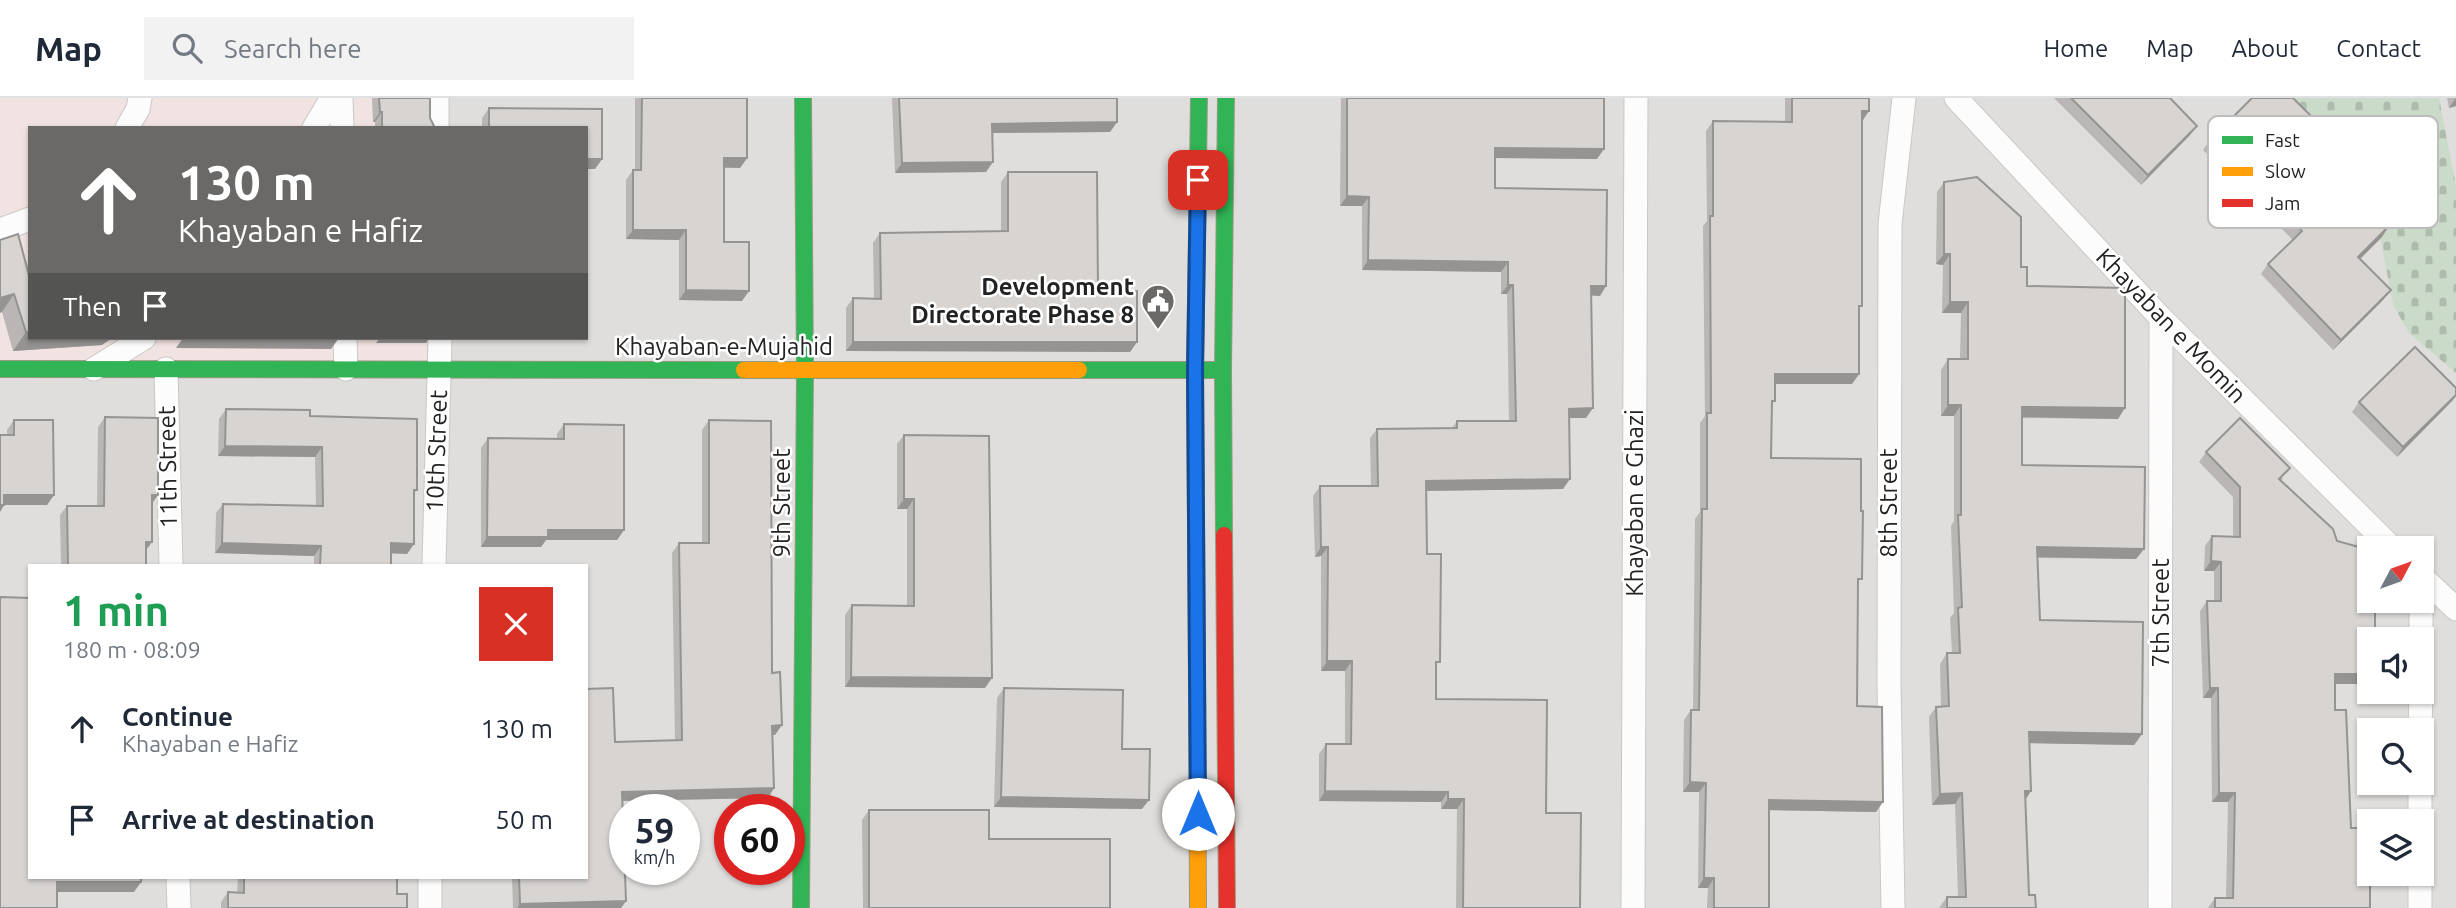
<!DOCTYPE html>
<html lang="en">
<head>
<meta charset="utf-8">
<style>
	:root { --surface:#fff; --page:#f2f2f3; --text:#1f2937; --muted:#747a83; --line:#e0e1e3 }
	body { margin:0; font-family:Ubuntu,sans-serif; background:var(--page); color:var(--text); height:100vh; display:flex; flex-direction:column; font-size:26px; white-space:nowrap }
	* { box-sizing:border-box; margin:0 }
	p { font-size:23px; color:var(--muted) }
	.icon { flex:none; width:38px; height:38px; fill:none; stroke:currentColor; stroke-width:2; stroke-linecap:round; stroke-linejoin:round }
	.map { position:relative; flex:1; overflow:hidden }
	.side { position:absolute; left:28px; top:466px; width:560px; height:315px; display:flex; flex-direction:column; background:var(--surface); border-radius:0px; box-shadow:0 2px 5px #0004 }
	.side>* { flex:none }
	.guide { position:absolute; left:28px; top:28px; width:560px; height:214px; border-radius:0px; box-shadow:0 2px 5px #0004; background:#6a6968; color:#fff; overflow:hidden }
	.needle { width:46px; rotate:49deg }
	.buttons { position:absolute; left:2357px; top:438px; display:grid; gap:14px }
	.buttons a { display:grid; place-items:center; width:77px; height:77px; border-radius:0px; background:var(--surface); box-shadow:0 2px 5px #0004; font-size:35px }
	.speed { position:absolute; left:609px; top:696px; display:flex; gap:14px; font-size:35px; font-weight:700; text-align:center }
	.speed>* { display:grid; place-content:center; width:91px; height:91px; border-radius:50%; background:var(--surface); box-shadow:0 2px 5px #0004; line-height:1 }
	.speed small { font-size:18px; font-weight:400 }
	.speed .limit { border:10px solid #d22; background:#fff; color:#111 }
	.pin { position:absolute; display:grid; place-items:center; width:60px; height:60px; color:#fff; margin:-30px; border-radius:14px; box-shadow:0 4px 10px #0006 }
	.me { position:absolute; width:77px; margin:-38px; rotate:0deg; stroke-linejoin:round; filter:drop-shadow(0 0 5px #0008) }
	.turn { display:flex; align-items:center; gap:24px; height:147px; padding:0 35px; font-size:32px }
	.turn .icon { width:91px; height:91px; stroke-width:2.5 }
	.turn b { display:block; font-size:49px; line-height:60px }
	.then { display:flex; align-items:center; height:66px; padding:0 35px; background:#0003; gap:14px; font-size:26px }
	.round { display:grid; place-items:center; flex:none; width:74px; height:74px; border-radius:0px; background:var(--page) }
	.summary { display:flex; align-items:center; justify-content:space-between; height:119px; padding:0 35px }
	h1 { font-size:42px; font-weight:700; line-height:52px; color:#1e9e55 }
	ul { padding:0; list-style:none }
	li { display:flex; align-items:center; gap:21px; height:91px; padding:0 35px }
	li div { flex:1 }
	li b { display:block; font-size:26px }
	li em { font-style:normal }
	header { display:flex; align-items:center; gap:42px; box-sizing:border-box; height:98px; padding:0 35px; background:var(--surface); border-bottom:2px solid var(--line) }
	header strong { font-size:33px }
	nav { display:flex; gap:38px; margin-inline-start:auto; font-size:24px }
	.search { width:490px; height:63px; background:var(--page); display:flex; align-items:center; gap:18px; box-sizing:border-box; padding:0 24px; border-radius:0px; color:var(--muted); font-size:26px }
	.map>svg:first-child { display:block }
	.residential { fill:#dfdedc; fill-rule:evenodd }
	.commercial { fill:#f1e3e1 }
	.cemetery { fill:url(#cemetery-stones) }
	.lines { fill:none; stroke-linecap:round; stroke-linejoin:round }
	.street-casing { stroke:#c9c8c7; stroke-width:25 }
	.fast-casing { stroke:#999a82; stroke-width:18 }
	.slow-casing { stroke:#999a82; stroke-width:18 }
	.jam-casing { stroke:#999a82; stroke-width:18 }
	.street { stroke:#fdfcfc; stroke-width:23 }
	.fast { stroke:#30b455; stroke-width:16 }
	.slow { stroke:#ff9f0a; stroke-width:16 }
	.jam { stroke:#e5322d; stroke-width:16 }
	.wall { fill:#b9b6b5 }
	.shaded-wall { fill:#969493 }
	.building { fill:#d7d4d2; stroke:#969493; stroke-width:2 }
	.route-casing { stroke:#114b97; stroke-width:18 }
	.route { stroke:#1a73e8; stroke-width:12 }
	.labels { text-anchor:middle; stroke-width:5; stroke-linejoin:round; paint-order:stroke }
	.poi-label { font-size:24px; font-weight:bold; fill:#222; stroke:#fff; text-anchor:end }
	.street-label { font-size:24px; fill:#222; stroke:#fff }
	.key { fill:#fff; stroke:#bdbdbd; stroke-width:2 }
	.key-label { font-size:19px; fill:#222 }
</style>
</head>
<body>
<header>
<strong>Map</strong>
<div class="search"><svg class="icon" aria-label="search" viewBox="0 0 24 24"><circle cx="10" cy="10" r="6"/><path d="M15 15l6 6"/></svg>Search here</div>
<nav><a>Home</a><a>Map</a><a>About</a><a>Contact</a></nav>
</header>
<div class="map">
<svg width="2456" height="810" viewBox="0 0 2456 810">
	<defs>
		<pattern id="cemetery-stones" width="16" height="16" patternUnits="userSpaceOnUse" patternTransform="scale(1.75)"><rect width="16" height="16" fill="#cadbca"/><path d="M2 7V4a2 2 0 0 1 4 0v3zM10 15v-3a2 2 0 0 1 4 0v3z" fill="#adbcad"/></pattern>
	</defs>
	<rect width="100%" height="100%" fill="#f0eeeb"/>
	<!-- residential -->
	<path class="residential" d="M0,0H2456V810H0ZM30,30H586V240H30ZM2370,450H2422V502H2370ZM30,467H586V779H30ZM2370,541H2422V593H2370ZM2370,632H2422V684H2370ZM625,712H684V772H625ZM730,712H789V772H730ZM2370,723H2422V775H2370Z"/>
	<!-- commercial -->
	<polygon class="commercial" points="0,0 437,0 437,30 30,30 30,240 440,240 440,271 0,271"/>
	<!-- cemetery -->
	<polygon class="cemetery" points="2287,0 2439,0 2456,88 2456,275 2408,234 2393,206 2372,95 2335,50"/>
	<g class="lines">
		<defs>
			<g id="street">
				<polyline points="341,0 342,30"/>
				<polyline points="437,0 437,30"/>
				<polyline points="1956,0 2161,220 2392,450"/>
				<polyline points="127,30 138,11 140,0"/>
				<polyline points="314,30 332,0"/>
				<polyline points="0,132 30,121"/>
				<polyline points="345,240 346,271"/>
				<polyline points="94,271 144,240"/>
				<polyline points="166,271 171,467"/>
				<polyline points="434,467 440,240"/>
				<polyline points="2422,479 2456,511"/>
				<polyline points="2421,541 2421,502"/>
				<polyline points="2420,632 2421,593"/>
				<polyline points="2420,723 2420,684"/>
				<polyline points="178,779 179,810"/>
				<polyline points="430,810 430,779"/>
				<polyline points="1633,810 1636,0"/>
				<polyline points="1893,810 1889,586 1890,126 1904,0"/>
				<polyline points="2160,810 2161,220"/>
				<polyline points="2420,810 2420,775"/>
			</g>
			<g id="fast">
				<polyline points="0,271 744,272"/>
				<polyline points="1079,272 1220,272"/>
				<polyline points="1224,437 1223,272 1226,0"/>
				<polyline points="1197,584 1195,272 1199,0"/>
				<polyline points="801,810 805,272 803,0"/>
			</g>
			<g id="slow">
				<polyline points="744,272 1079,272"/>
				<polyline points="1197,584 1198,810"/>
			</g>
			<polyline id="jam" points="1224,437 1227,810"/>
		</defs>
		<!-- street casing -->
		<use href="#street" class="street-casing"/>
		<!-- fast casing -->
		<use href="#fast" class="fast-casing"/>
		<!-- slow casing -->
		<use href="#slow" class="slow-casing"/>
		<!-- jam casing -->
		<use href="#jam" class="jam-casing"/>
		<!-- street -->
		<use href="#street" class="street"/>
		<!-- fast -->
		<use href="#fast" class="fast"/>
		<!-- slow -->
		<use href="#slow" class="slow"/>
		<!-- jam -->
		<use href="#jam" class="jam"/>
	</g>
	<!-- wall -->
	<g class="wall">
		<polygon points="372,0 430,0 430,20 435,30 375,30 375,24 373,24"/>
		<polygon points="635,0 747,0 747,60 740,70 724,70 724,144 742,203 679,202 679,142 626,141 626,82 633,72 635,72"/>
		<polygon points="892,0 1117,0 1117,24 1110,34 993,35 986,74 895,75"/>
		<polygon points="1341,0 1604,0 1597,61 1495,60 1495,90 1600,198 1591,197 1586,320 1569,320 1563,391 1426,393 1427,456 1436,570 1436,601 1546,715 1580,810 1456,810 1457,711 1441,711 1441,704 1319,703 1319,656 1326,646 1345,646 1345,573 1321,573 1321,458 1315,459 1313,398 1320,388 1371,388 1370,340 1377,331 1452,330 1457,323 1509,323 1507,196 1501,196 1501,174 1362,172 1362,108 1340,108"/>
		<polygon points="1785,0 1869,0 1862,22 1859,213 1859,276 1852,286 1775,286 1772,308 1771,360 1858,487 1857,608 1876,714 1769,712 1769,810 1707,810 1708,790 1698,790 1699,694 1683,694 1684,622 1691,612 1693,612 1695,421 1700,414 1700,325 1705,318 1703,128 1707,123 1706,33 1713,23 1785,23"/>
		<polygon points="2054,0 2170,0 2190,37 2141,87"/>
		<polygon points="2447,0 2456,0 2456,8 2449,10"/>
		<polygon points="489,10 602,11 602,61 595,71 586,71 586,30 482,30 482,20"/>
		<polygon points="2210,42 2351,58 2344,69 2337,76 2382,139 2360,161 2391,192 2383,202 2333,252 2261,176 2268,166 2293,142 2203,52"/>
		<polygon points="1008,74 1137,244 1130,254 846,253 846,210 853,200 874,201 873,145 880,135 1001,133 1001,84"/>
		<polygon points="1944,84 2021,169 2027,188 2118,321 2022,320 2022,367 2144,451 2136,461 2038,460 2040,522 2142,636 2134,647 2029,645 2031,693 2025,701 2029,797 2036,810 1939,810 1947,799 1958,799 1955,706 1932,707 1929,619 1936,609 1941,608 1940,566 1947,555 1952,555 1950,520 1954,515 1951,428 1954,423 1954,318 1941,318 1941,272 1948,261 1960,261 1961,215 1942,215 1943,167 1936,166 1937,94"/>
		<polygon points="18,136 30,240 102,247 13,253 2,214"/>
		<polygon points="2456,290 2456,298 2452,303 2397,359 2352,314 2359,304"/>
		<polygon points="226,311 310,318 417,392 414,396 414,446 407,456 391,455 391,467 314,467 314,458 215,455 216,415 223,406 316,408 315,359 218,358 219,321"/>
		<polygon points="105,319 152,406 152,444 146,452 146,467 61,467 60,417 67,408 97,408 98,329"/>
		<polygon points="14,322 54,397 47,407 4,407 0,414 0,337 7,337 7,332"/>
		<polygon points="709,322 772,575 775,637 773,637 774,690 768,700 622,703 626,803 621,810 513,810 512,779 586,779 615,644 675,643 672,455 679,445 702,445 702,332"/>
		<polygon points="564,326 624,432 617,442 546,442 541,449 481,449 481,350 488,340 557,341 557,336"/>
		<polygon points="904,337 985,590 845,589 845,517 852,507 907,508 907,411 897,411 897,346"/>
		<polygon points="2206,354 2283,380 2281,383 2370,541 2370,584 2368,586 2335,586 2335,612 2351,730 2371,778 2370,778 2370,810 2208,810 2215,800 2226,800 2228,704 2212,704 2211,600 2203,600 2200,513 2207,503 2214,503 2214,473 2204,473 2205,448 2212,438 2233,439 2233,399 2199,364"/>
		<polygon points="1004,590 1122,651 1142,711 994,709 997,600"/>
		<polygon points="869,712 989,741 1110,810 863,810 862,722"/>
		<polygon points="238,779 397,779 397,796 407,810 221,810 221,804 228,794 237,795"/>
	</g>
	<!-- shaded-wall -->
	<g class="shaded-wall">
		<polygon points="2456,0 2456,8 2449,10"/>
		<polygon points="1862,13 1869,13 1863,22 1855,22"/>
		<polygon points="380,14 382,14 375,24 373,24"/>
		<polygon points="1117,24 1110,34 986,35 992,26"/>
		<polygon points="2197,28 2190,37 2141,87 2148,77"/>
		<polygon points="1495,50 1604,51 1597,61 1488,60"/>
		<polygon points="2351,58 2344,69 2328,85 2335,74"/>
		<polygon points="724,60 747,60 740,70 718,69"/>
		<polygon points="586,61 602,61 595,71 586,71"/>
		<polygon points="993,64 986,74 895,75 902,65"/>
		<polygon points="1347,98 1369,99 1362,108 1340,108"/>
		<polygon points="2389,128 2382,139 2351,170 2358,159"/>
		<polygon points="633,132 686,132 679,142 626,141"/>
		<polygon points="1944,156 1950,156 1943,167 1936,166"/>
		<polygon points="1368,162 1508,164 1501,174 1362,172"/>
		<polygon points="1508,187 1513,187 1507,196 1501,196"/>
		<polygon points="1591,188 1606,188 1600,198 1584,197"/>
		<polygon points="686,192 749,193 742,203 679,202"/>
		<polygon points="2391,192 2383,202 2333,252 2341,242"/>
		<polygon points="14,196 2,214 0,215 0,200"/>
		<polygon points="1950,204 1968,204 1961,215 1942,215"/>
		<polygon points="26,234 30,234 30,240 112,240 102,247 13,253"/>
		<polygon points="183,240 339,240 331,251 176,250"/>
		<polygon points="380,240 429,240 426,245 376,245"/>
		<polygon points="853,244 1137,244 1130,254 846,253"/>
		<polygon points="1775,276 1859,276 1852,286 1768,286"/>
		<polygon points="2456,297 2452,303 2397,359 2403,349"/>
		<polygon points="1948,307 1961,307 1954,318 1941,318"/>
		<polygon points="2022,309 2125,310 2118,321 2015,319"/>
		<polygon points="1593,310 1586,320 1562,320 1569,311"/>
		<polygon points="225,348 322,349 315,359 218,358"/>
		<polygon points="1570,381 1563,391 1419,393 1426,383"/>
		<polygon points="4,397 54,397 47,407 4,407 0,414 0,407"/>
		<polygon points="152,397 158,397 151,407"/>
		<polygon points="904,401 914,401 907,411 897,411"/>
		<polygon points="548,432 624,432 617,442 546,442 541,449 481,449 487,439"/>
		<polygon points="146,444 152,444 145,453"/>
		<polygon points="222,445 321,448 314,458 215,455"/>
		<polygon points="391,445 414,446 407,456 384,455"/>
		<polygon points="1321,449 1328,449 1321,458 1315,459"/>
		<polygon points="2037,449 2144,451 2136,461 2030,459"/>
		<polygon points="2211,463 2221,464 2214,473 2204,473"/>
		<polygon points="1327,563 1352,563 1345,573 1321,573"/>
		<polygon points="2335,576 2370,576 2370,584 2368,586 2328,586"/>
		<polygon points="851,579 992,580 985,590 845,589"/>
		<polygon points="2210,590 2218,590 2211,600 2203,600"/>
		<polygon points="782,627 775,637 766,637 772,628"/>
		<polygon points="2029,634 2142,636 2134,647 2022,645"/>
		<polygon points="1690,684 1706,685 1699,694 1683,694"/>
		<polygon points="774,690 768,700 615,703 622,694"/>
		<polygon points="1325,693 1448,694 1441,704 1319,703"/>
		<polygon points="2025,693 2031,693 2024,704"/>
		<polygon points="1962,695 1955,706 1932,707 1940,696"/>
		<polygon points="2219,695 2235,695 2228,704 2212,704"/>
		<polygon points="1001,699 1149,702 1142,711 994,709"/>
		<polygon points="1448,701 1464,701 1457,711 1441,711"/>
		<polygon points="1769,702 1883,704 1876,714 1762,712"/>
		<polygon points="1704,780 1714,780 1708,790 1698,790"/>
		<polygon points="57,784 141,784 134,794 50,794"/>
		<polygon points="626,803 621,810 517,810 520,806"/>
	</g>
	<!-- building -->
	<g class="building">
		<polygon points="379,0 430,0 430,20 435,30 382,30 382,14 380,14"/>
		<polygon points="642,0 747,0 747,60 724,60 724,144 749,144 749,193 686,192 686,132 633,132 633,72 641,72"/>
		<polygon points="899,0 1117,0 1117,24 992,26 993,64 902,65"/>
		<polygon points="1347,0 1604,0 1604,51 1495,50 1495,90 1607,92 1606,188 1591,188 1593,310 1569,311 1570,381 1426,383 1427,456 1441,456 1440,564 1436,564 1436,601 1547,602 1546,715 1581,715 1580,810 1463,810 1464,701 1448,701 1448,694 1325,693 1326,646 1351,646 1352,563 1327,563 1328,449 1321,449 1320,388 1378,388 1377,331 1457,330 1457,323 1516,323 1513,187 1508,187 1508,164 1368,162 1369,99 1347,98"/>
		<polygon points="1792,0 1869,0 1869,13 1862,13 1862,208 1859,208 1859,276 1775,276 1775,303 1772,303 1771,360 1861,361 1861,413 1863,413 1862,481 1858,481 1857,608 1882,609 1883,704 1769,702 1769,810 1714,810 1714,780 1704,780 1706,685 1690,684 1691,612 1699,612 1702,411 1707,411 1707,315 1711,315 1710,118 1713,118 1713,23 1792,24"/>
		<polygon points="2071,0 2170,0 2197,28 2148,77"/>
		<polygon points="2252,0 2293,0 2351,58 2335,74 2389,128 2358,159 2391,192 2341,242 2268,166 2302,133 2210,42"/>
		<polygon points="489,10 602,11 602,61 586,61 586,30 489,30"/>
		<polygon points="1008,74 1097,74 1098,193 1137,193 1137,244 853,244 853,200 881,201 880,135 1008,133"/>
		<polygon points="1977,79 2021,119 2021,169 2027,169 2027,188 2125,190 2125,310 2022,309 2022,367 2145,369 2144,451 2037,449 2040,522 2143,524 2142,636 2029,634 2031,693 2025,693 2029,797 2035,797 2036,810 1947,810 1947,799 1966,799 1962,695 1940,696 1936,609 1949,608 1947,555 1960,555 1958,510 1962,509 1958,417 1961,417 1961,307 1948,307 1948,261 1968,261 1968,204 1950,204 1950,156 1944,156 1944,84"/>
		<polygon points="18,136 30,181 30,234 26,234 14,196 0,200 0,142"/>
		<polygon points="2415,249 2456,290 2456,297 2403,349 2359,304"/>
		<polygon points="226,311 310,312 310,318 417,321 417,392 414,392 414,446 391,445 391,467 320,467 321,448 222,445 223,406 323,408 322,349 225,348"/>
		<polygon points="105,319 158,320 158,397 152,397 152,444 146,444 146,467 68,467 67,408 104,408"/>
		<polygon points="2240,320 2290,370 2279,381 2333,431 2337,443 2366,451 2370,455 2370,502 2375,502 2375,541 2370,541 2370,576 2335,576 2335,612 2346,612 2351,730 2370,730 2370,810 2215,810 2215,800 2233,800 2235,695 2219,695 2218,590 2210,590 2207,503 2221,503 2221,464 2211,463 2212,438 2240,439 2240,389 2206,354"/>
		<polygon points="14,322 53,322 54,397 4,397 4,407 0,407 0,337 14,337"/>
		<polygon points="709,322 771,323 772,575 780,574 782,627 772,628 774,690 622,694 626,803 520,806 519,779 586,779 586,591 613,590 615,644 682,642 679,445 709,445"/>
		<polygon points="564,326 624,327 624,432 548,432 548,439 487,439 488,340 564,341"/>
		<polygon points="904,337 989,338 992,580 851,579 852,507 914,508 914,401 904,401"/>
		<polygon points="0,499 30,500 30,779 141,779 141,784 57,784 57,810 0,810"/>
		<polygon points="1004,590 1123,592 1122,651 1150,651 1149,702 1001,699"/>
		<polygon points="869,712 989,712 989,741 1110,741 1110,810 869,810"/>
		<polygon points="244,779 397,779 397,796 407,796 407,810 228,810 228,794 244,795"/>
	</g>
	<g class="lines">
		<defs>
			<polyline id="route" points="1198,82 1195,272 1198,716"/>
		</defs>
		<!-- route casing -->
		<use href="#route" class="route-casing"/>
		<!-- route -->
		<use href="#route" class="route"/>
	</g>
	<!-- icons -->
	<defs>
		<symbol id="civic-pin" viewBox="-11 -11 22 30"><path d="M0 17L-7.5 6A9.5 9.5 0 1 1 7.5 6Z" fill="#6a6968" stroke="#fff"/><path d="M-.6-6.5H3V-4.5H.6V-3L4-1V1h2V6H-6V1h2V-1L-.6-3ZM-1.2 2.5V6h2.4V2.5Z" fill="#fff"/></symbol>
	</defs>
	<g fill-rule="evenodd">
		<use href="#civic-pin" x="1139" y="184" width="38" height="52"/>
	</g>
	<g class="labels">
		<!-- poi labels -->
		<g class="poi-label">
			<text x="1134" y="197">Development<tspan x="1134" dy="28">Directorate Phase 8</tspan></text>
		</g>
		<!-- street labels -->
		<g class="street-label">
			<text transform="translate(2171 228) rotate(46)" y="8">Khayaban e Momin</text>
			<text x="724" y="257">Khayaban-e-Mujahid</text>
			<text transform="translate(437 353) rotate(-88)" y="8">10th Street</text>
			<text transform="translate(168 369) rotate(-91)" y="8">11th Street</text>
			<text transform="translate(782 405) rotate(-90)" y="8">9th Street</text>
			<text transform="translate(1635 405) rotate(-90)" y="8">Khayaban e Ghazi</text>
			<text transform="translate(1889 405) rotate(-90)" y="8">8th Street</text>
			<text transform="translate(2161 515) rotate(-90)" y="8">7th Street</text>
		</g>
	</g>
	<!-- legend -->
	<rect x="2208" y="18" width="230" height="112" rx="10" class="key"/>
	<rect x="2222" y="38" width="31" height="8" fill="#30b455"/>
	<rect x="2222" y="69" width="31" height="9" fill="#ff9f0a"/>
	<rect x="2222" y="101" width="31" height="8" fill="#e5322d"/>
	<g class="key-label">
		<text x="2265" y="49">Fast</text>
		<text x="2265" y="80">Slow</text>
		<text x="2265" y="112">Jam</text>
	</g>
</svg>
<div class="buttons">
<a><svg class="needle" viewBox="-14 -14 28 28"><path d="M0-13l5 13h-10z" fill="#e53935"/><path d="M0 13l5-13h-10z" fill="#747a83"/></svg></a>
<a><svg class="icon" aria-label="sound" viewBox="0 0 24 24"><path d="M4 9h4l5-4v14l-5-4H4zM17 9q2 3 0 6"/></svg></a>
<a><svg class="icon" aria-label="search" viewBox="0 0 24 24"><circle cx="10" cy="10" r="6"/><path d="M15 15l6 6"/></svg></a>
<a><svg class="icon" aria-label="layers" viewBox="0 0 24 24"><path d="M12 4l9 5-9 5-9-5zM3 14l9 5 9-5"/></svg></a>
</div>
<div class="speed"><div>59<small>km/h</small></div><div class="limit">60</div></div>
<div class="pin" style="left:1198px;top:82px;background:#d93025"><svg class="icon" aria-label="arrive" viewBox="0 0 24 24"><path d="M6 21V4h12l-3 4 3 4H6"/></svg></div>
<svg class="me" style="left:1198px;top:716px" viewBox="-20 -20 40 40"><circle r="19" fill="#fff"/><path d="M0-13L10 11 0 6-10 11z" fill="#1a73e8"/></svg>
<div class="guide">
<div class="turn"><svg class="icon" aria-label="ahead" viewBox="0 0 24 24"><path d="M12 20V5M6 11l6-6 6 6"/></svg><div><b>130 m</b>Khayaban e Hafiz</div></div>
<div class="then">Then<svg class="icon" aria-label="arrive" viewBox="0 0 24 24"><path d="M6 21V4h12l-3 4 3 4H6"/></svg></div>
</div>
<section class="side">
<div class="summary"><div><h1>1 min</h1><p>180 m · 08:09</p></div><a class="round" style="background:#d93025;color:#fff"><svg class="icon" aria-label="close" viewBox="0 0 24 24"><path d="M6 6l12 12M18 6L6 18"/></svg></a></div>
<ul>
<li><svg class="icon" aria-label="ahead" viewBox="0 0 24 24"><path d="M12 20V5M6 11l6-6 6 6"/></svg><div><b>Continue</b><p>Khayaban e Hafiz</p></div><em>130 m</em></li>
<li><svg class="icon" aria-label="arrive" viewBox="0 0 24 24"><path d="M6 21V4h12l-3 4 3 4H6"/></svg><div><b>Arrive at destination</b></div><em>50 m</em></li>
</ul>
</section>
</div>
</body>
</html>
